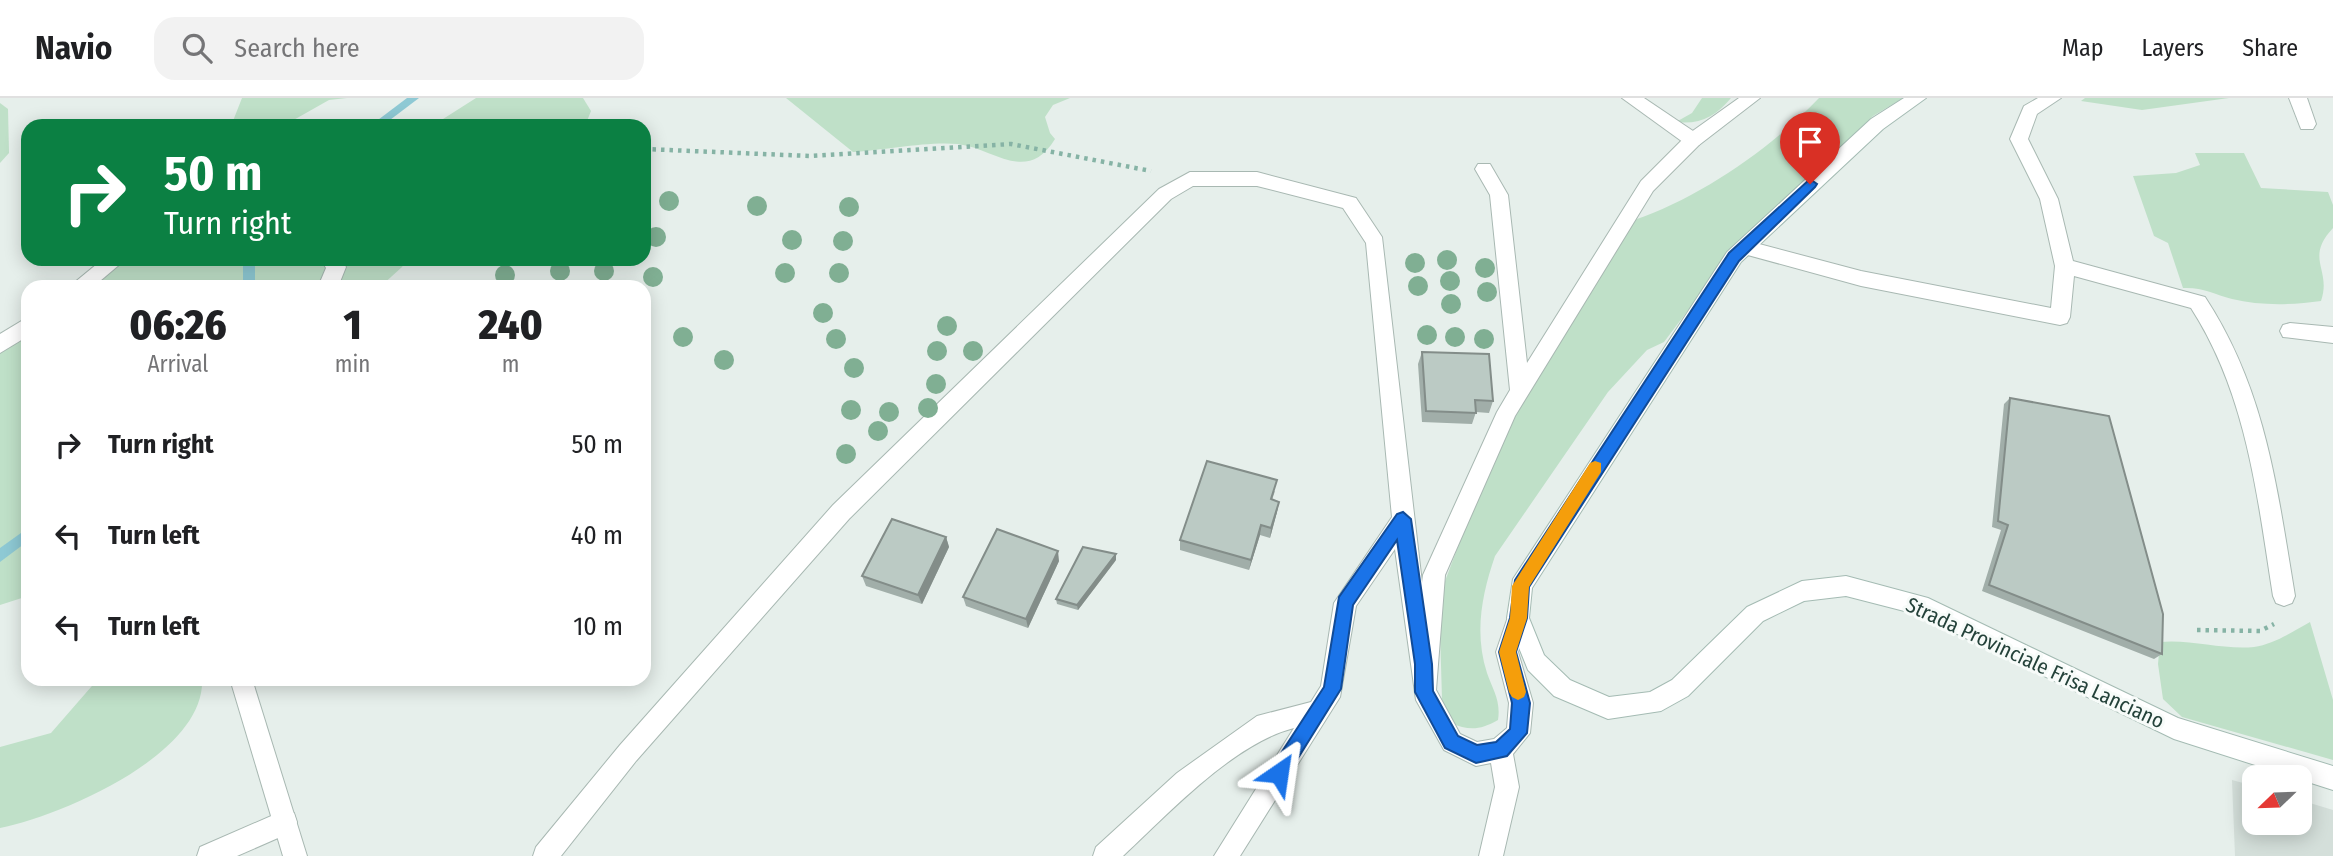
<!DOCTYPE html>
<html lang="en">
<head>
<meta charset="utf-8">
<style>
	:root { --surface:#fff; --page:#f2f2f2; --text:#202124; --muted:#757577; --line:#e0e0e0 }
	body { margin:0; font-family:"Fira Sans Condensed",sans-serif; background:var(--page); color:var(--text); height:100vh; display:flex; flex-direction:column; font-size:26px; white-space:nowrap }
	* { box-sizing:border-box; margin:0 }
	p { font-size:23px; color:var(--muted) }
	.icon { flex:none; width:38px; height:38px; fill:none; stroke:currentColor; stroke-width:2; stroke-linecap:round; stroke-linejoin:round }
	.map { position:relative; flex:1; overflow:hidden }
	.drawer { position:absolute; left:21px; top:182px; width:630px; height:406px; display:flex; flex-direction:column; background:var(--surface); border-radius:21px; box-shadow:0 4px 18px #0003 }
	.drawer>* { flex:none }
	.hud { position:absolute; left:21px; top:21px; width:630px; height:147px; border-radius:21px; box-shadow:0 4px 18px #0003; background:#0b8043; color:#fff; overflow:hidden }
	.needle { width:46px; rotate:247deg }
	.fabs { position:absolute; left:2242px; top:667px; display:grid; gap:14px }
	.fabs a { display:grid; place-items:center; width:70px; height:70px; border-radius:14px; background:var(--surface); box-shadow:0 4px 18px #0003; font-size:35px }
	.pin { position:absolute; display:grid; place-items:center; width:60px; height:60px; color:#fff; margin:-72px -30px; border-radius:50% 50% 50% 0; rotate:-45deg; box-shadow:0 0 7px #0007 }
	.pin .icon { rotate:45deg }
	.me { position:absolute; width:77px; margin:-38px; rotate:32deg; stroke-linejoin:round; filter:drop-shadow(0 0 5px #0008) }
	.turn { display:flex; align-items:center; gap:24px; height:147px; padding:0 28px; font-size:32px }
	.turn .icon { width:91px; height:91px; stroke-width:2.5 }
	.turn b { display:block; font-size:49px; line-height:60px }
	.eta { display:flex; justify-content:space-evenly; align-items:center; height:119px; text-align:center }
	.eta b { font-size:42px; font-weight:800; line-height:49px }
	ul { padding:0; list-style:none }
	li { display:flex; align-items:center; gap:21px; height:91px; padding:0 28px }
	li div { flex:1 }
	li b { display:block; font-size:26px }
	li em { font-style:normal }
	header { display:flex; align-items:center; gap:42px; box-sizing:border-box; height:98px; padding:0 35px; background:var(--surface); border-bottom:2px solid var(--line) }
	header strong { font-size:33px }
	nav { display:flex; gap:38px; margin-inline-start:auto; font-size:24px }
	.search { width:490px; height:63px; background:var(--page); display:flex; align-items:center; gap:18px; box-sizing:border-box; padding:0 24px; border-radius:21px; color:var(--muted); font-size:26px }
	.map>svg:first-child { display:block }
	.built { fill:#d4dfda }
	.green { fill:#bfe0c8 }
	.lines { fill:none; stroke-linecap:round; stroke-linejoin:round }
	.stream { fill:#8ec9d4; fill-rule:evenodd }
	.lane-casing { stroke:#a8b8b2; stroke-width:2 }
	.street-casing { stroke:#a8b8b2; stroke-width:2 }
	.secondary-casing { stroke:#a4bbb3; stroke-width:2 }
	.path { stroke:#86b3a5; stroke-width:4.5; stroke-dasharray:3.5 5; stroke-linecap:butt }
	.lane { fill:#fff; fill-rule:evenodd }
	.street { fill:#fff; fill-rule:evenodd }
	.secondary { fill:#fff; fill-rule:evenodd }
	.tree { fill:#80af93 }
	.wall { fill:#a1aea9 }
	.shaded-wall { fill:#838d89 }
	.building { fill:#bbcac4; stroke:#838d89; stroke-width:2 }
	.route { fill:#1a73e8; stroke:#114b97; stroke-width:2 }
	.slow { fill:#f59e0b }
	.labels { text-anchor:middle; stroke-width:6; stroke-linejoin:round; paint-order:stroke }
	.street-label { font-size:21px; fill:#24423a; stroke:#f7fbf9 }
</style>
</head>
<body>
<header>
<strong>Navio</strong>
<div class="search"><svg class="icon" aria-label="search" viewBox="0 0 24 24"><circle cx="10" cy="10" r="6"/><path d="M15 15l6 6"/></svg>Search here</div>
<nav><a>Map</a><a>Layers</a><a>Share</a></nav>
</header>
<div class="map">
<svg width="2333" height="758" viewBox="0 0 2333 758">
	<rect width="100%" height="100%" fill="#e6efeb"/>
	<!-- built -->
	<polygon class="built" points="2232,682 2254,688 2254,724 2300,724 2300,702 2333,712 2333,758 2235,758"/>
	<!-- green -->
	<g class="green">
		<polygon points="242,0 347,0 329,2 283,28 231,28"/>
		<polygon points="476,0 583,0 591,13 585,28 432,28"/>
		<path d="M786,0H1070L1053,7L1045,19L1050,35L1055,41C1027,87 993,50 958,46C929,43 883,52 853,54Z"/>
		<path d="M1702,0H1731C1716,18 1700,27 1676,24L1692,15Z"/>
		<path d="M1819,0H1903L1873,18L1726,162L1664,244L1647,252L1608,294L1495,458C1482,496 1474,535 1487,575C1493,592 1501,603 1498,622C1480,632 1470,633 1450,625L1442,601L1439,499L1473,409L1518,311L1634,122C1701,99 1770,51 1819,0Z"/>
		<polygon points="2085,0 2229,0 2142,12 2081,3"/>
		<polygon points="0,5 8,11 9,55 0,65"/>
		<path d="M2195,55H2244L2261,90L2328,94L2333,107V130C2304,161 2332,171 2321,203C2293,207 2260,208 2232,201C2214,196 2202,189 2183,190L2168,145L2154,138L2133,78L2176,75L2200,67Z"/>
		<polygon points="120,161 407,161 402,169 380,189 82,189"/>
		<polygon points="28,228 28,498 0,507 0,248"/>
		<path d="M2310,524L2333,602V662L2182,619L2163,601L2158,566L2160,544C2191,541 2223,552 2254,549C2274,546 2294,533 2310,524Z"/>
		<path d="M98,581H202C206,656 61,718 0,730V649L51,635Z"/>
	</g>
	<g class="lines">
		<!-- stream -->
		<g class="stream">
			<polygon points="407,0 419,0 382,28 370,28"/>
			<rect x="243" y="161" width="12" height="28"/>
			<polygon points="28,430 28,443 0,464 0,450"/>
		</g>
		<defs>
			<g id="lane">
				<polygon points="1622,0 1644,0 1699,37 1702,42 1699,47 1687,47"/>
				<polygon points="2290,225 2333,229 2333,245 2283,239 2280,233 2283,227"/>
				<polygon points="285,712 294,715 297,724 294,733 237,758 197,758 200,749"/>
			</g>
			<g id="street">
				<path d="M1739,0H1760L1699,47L1653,93L1515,318L1445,477L1436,592L1460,636L1477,644L1494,641L1507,630L1509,605L1496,554L1510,513L1518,510L1526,513L1529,520L1518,554L1533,605L1530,635L1513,656L1519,689L1503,758H1479L1495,689L1491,665L1476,668L1444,652L1416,602L1395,451L1356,508L1340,599L1240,758H1214L1294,630C1234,645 1168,716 1123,758H1093L1096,749L1177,675L1257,618L1311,604L1321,588L1334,505L1392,419L1366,145L1343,110L1257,88H1193L1171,101L849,421L636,663L561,758H533L536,749L620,647L833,407L1159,91L1190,74H1257L1356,100L1382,139L1422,485L1423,477L1497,314L1510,292L1490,97L1475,71L1478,66H1490L1508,97L1527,265L1641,83L1687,37Z"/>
				<path d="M2038,0H2061L2037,16L2028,41L2058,101L2073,163L2205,199C2266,292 2277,390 2295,498L2292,505L2284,508L2276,505L2273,498C2257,397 2247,297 2191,210L2074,178L2070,219L2067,225L2060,227L1861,188L1744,156L1735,149L1744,142L1861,173L2051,210L2055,168L2040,101L2010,41L2024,8Z"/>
				<polygon points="2289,0 2307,0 2316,26 2313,31 2301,31"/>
				<polygon points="103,161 126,161 93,189 69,189"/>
				<polygon points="321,161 341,161 346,169 338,189 318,189 326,170"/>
				<polygon points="28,219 28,238 0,255 0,236"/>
				<polygon points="230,581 252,581 307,758 283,758"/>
			</g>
			<polygon id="secondary" points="1904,0 1926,0 1883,31 1741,164 1532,490 1529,520 1544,557 1570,582 1609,599 1650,594 1672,582 1747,509 1802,483 1846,478 1928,500 2178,620 2333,668 2333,692 2174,641 1916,516 1846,498 1804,503 1763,523 1688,598 1661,613 1608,621 1554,598 1528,572 1507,520 1513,481 1727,154 1871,21"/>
		</defs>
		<!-- lane casing -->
		<use href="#lane" class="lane-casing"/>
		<!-- street casing -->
		<use href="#street" class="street-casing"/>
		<!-- secondary casing -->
		<use href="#secondary" class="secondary-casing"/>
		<!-- path -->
		<g class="path">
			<polyline points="644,51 810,58 1011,46 1151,73"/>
			<polyline points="2197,532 2260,533 2274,526"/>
		</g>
		<!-- lane -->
		<use href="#lane" class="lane"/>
		<!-- street -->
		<use href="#street" class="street"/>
		<!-- secondary -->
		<use href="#secondary" class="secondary"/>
	</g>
	<!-- trees -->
	<g class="tree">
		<circle cx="669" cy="103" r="10"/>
		<circle cx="757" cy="108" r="10"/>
		<circle cx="849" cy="109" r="10"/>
		<circle cx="656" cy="139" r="10"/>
		<circle cx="792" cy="142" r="10"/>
		<circle cx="843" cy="143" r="10"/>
		<circle cx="1447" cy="162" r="10"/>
		<circle cx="1415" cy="165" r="10"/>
		<circle cx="1485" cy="170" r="10"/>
		<circle cx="560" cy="173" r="10"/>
		<circle cx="604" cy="173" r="10"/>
		<circle cx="785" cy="175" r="10"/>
		<circle cx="839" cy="175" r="10"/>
		<circle cx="505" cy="177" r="10"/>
		<circle cx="653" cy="179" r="10"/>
		<circle cx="1450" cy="183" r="10"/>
		<circle cx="1418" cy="188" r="10"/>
		<circle cx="1487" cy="194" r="10"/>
		<circle cx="1451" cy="206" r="10"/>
		<circle cx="823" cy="215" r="10"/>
		<circle cx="947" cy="228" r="10"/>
		<circle cx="1427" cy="237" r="10"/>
		<circle cx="683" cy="239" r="10"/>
		<circle cx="1455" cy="239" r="10"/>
		<circle cx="836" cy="241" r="10"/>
		<circle cx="1484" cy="241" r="10"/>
		<circle cx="937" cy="253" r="10"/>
		<circle cx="973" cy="253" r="10"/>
		<circle cx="724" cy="262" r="10"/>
		<circle cx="854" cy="270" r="10"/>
		<circle cx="936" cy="286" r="10"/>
		<circle cx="928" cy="310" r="10"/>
		<circle cx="851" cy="312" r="10"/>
		<circle cx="889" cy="314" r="10"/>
		<circle cx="878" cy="333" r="10"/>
		<circle cx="846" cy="356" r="10"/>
	</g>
	<!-- wall -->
	<g class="wall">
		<polygon points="1422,254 1493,303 1489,315 1476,314 1472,326 1422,324 1418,266"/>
		<polygon points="2010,300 2162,556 2154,561 1982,493 2001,432 1992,429 2004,306"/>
		<polygon points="1275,393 1272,402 1279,404 1277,414 1270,440 1260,437 1249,472 1180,452 1180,442"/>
		<polygon points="946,439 949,449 922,506 866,488 862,478"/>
		<polygon points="1116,462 1078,512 1057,506 1056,501"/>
		<polygon points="1059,463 1028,530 966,508 963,499"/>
	</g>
	<!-- shaded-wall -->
	<g class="shaded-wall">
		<polygon points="1279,404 1277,414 1270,440 1271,430"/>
		<polygon points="1261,427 1260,437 1249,472 1251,462"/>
		<polygon points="946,439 949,449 922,506 918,497"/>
		<polygon points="1058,453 1059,463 1028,530 1026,521"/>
		<polygon points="1116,456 1116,462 1078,512 1077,507"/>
	</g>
	<!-- building -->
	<g class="building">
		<polygon points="1422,254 1489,256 1493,303 1475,302 1476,315 1426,313"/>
		<polygon points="2010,300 2109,318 2163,516 2162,556 1989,487 2008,427 1998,423"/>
		<polygon points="1207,363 1277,382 1271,401 1279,404 1271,430 1261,427 1251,462 1180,442"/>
		<polygon points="892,421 946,439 918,497 862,478"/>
		<polygon points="997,431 1058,453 1026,521 963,499"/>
		<polygon points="1083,449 1116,456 1077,507 1056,501"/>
	</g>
	<!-- route -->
	<polygon class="route" points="1810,81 1817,86 1815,89 1739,163 1529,489 1527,520 1516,554 1530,605 1527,635 1507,658 1476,665 1445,650 1415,594 1415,566 1397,442 1353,507 1341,591 1285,681 1279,684 1272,681 1270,675 1272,669 1324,589 1339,499 1397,416 1403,414 1411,421 1432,566 1433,593 1458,638 1477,647 1496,644 1510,631 1512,605 1499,554 1510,520 1515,482 1729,155"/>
	<!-- slow -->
	<polygon class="slow" points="1595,363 1601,365 1601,374 1529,489 1527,520 1516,554 1526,594 1524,599 1518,602 1512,599 1509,594 1499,554 1510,520 1512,488 1590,365"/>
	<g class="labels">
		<!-- street labels -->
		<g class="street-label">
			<text transform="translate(2035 565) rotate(25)" y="7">Strada Provinciale Frisa Lanciano</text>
		</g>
	</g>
</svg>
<div class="fabs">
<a><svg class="needle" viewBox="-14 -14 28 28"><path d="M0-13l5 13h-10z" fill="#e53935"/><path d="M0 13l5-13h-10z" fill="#757577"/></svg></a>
</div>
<div class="pin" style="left:1810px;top:86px;background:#d93025"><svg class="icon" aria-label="arrive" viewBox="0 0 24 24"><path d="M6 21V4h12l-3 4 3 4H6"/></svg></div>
<svg class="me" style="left:1279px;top:675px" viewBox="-20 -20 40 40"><path d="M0-17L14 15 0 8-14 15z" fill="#1a73e8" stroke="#fff" stroke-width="4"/></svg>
<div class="hud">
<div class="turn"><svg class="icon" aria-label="right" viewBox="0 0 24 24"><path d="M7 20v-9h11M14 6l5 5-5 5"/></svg><div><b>50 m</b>Turn right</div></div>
</div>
<section class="drawer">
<div class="eta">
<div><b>06:26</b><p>Arrival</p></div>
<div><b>1</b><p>min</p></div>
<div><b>240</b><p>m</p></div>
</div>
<ul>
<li><svg class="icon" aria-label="right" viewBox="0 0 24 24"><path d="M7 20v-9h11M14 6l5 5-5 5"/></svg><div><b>Turn right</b></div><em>50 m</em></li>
<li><svg class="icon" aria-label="left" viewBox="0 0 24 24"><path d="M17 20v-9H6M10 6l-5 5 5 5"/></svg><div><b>Turn left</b></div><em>40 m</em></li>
<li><svg class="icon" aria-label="left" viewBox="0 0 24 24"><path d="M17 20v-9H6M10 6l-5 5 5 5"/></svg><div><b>Turn left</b></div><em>10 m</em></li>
</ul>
</section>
</div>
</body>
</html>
